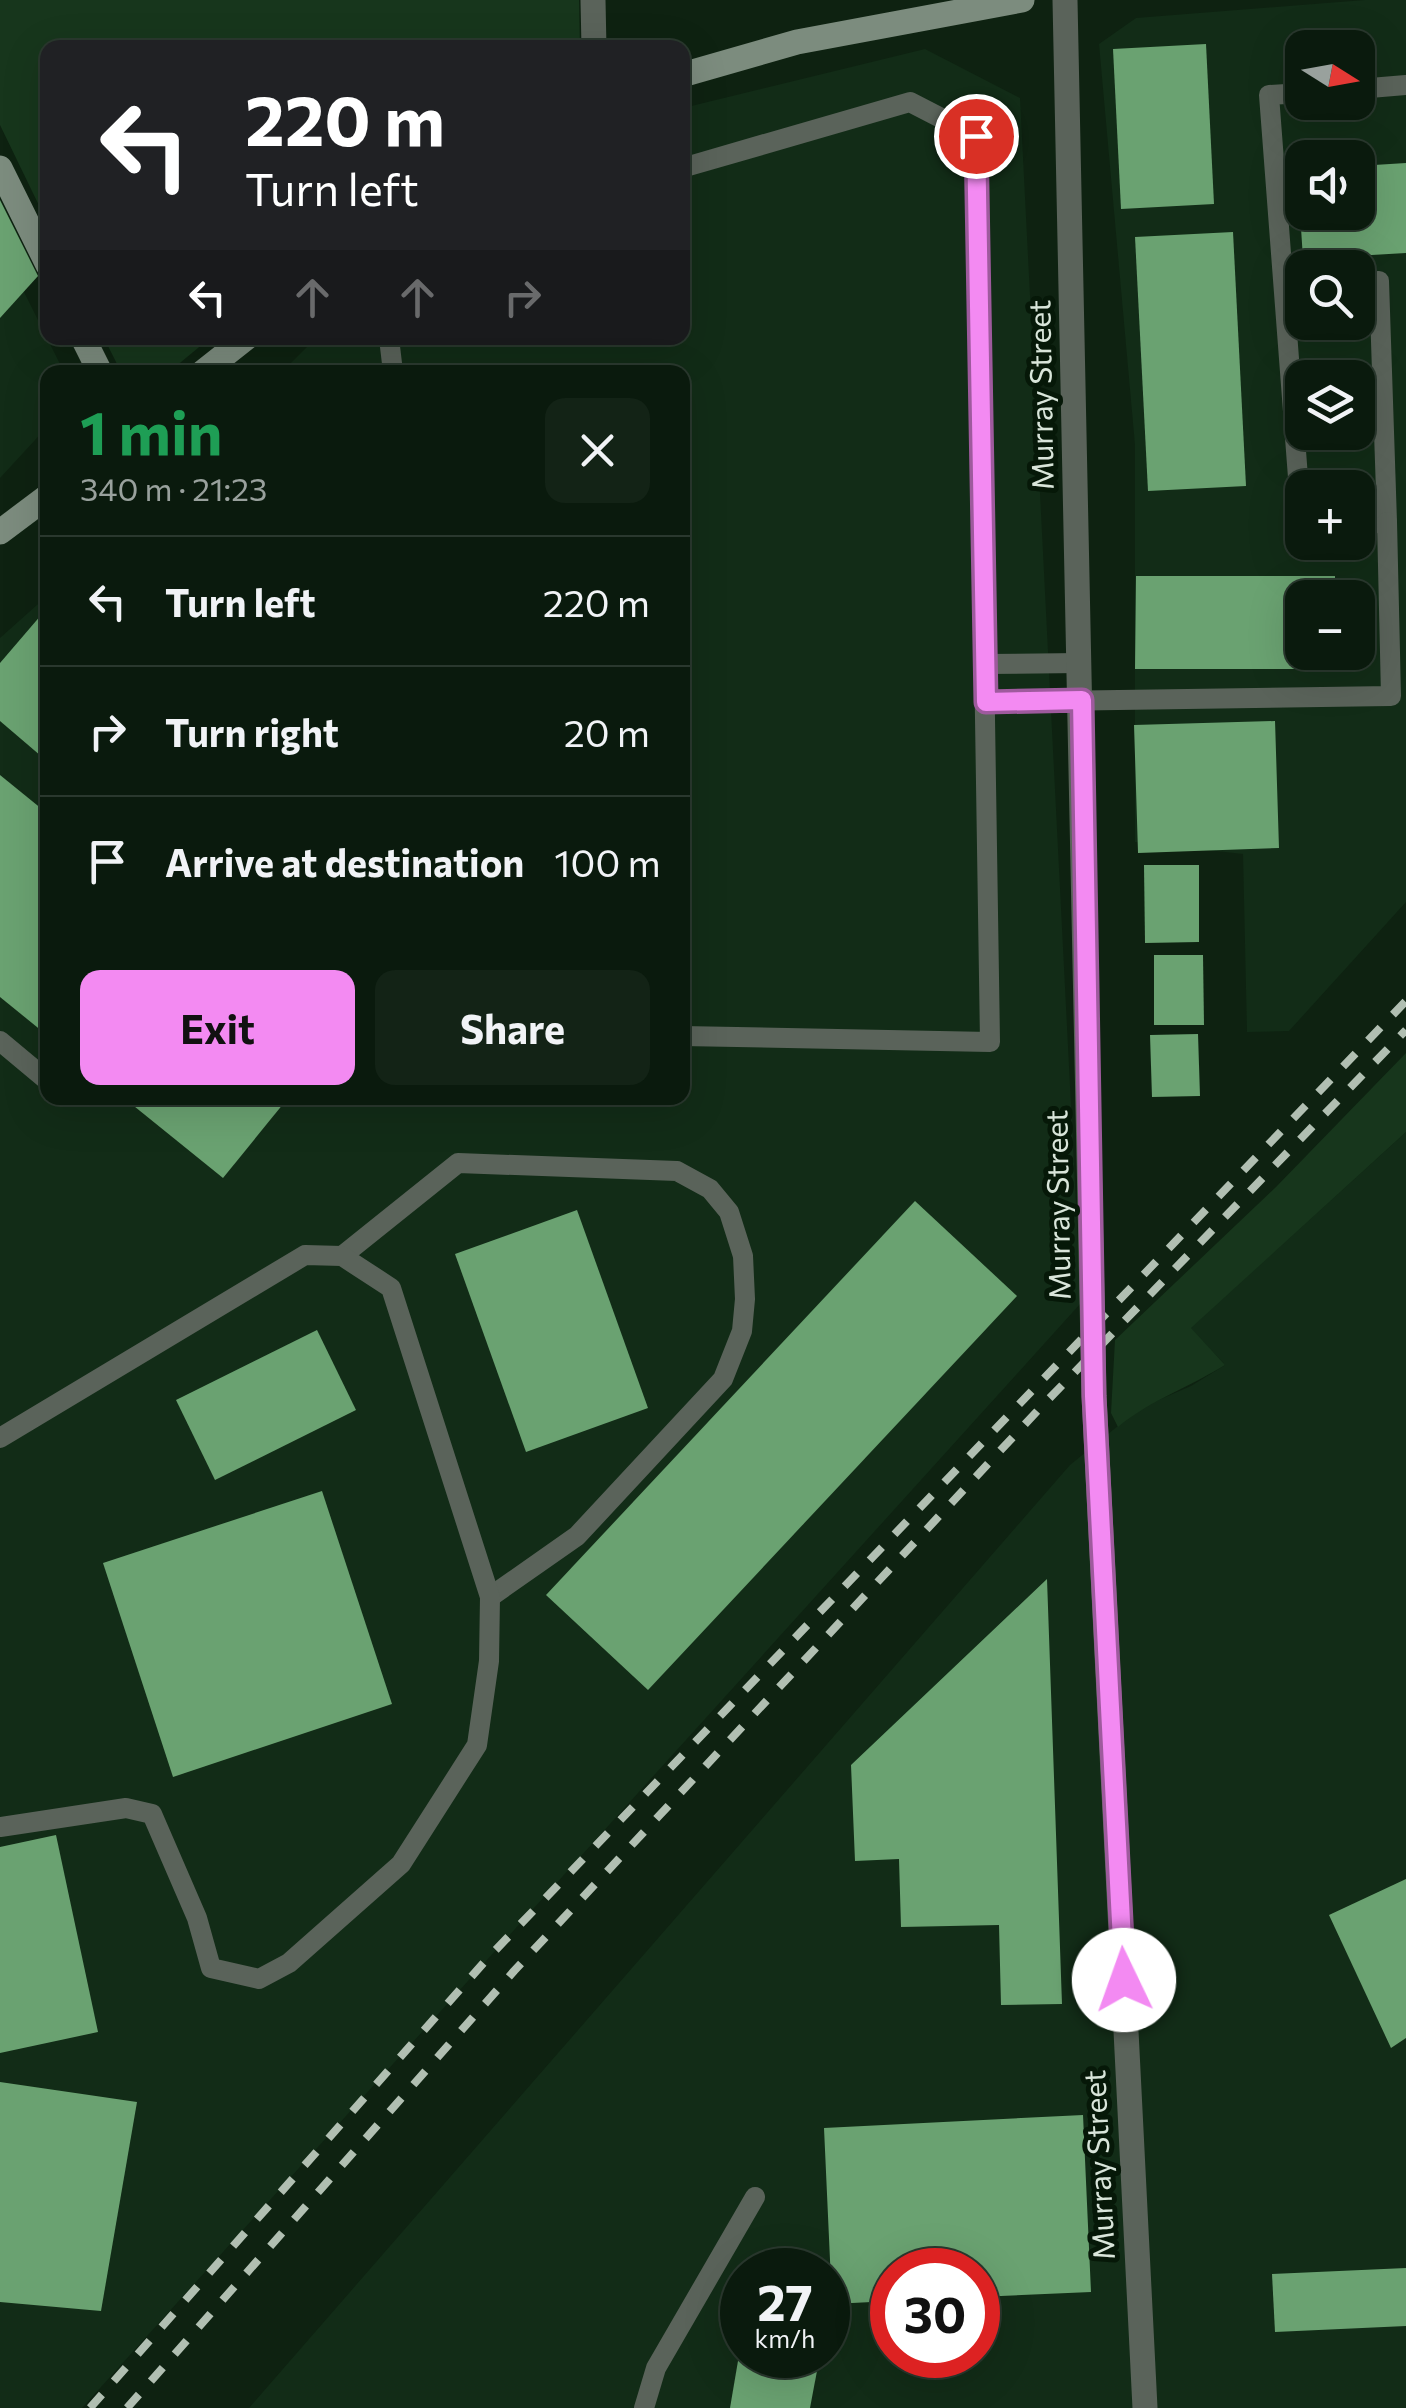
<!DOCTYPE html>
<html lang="en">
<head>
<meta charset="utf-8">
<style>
	:root { --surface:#0a1a0d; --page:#132316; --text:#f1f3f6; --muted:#99a19d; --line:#2a382e; --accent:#f38af2 }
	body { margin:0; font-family:Commissioner,sans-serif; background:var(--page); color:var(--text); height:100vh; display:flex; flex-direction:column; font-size:38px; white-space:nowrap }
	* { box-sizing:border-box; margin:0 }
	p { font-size:32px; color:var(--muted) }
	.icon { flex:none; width:55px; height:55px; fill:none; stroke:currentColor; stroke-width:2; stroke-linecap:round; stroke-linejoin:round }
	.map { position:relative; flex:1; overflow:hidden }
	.panel { position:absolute; left:40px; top:365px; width:650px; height:740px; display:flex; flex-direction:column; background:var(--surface); border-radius:20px; box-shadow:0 10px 40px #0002,0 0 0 2px var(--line) }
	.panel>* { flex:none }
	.hud { position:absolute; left:40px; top:40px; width:650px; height:305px; border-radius:20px; box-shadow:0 10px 40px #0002,0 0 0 2px var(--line); background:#202124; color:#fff; overflow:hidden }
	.needle { width:65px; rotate:101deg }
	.buttons { position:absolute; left:1285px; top:30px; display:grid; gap:20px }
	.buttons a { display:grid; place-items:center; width:90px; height:90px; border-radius:20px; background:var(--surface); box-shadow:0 10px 40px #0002,0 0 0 2px var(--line); font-size:50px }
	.speed { position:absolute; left:720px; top:2248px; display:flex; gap:20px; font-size:50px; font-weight:700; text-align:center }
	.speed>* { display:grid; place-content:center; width:130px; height:130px; border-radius:50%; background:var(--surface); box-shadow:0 10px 40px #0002,0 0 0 2px var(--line); line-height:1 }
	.speed small { font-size:25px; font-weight:400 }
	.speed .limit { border:15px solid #d22; background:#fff; color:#111 }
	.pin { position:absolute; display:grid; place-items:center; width:85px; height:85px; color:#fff; margin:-42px; border:5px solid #fff; border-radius:50%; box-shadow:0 2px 10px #0007 }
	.me { position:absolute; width:110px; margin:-55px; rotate:357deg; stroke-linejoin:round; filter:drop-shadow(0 0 8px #0008) }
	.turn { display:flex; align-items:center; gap:35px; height:210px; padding:0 40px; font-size:45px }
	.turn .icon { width:130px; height:130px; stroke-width:2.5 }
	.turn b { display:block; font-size:70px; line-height:85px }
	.lanes { display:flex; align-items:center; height:95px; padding:0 40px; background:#0003; justify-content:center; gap:50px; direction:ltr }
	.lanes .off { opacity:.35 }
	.round { display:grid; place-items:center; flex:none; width:105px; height:105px; border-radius:20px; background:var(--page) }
	.summary { display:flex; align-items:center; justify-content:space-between; height:170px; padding:0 40px }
	h1 { font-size:60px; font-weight:700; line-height:75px; color:#1e9e55 }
	.cta { display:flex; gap:20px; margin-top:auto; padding:20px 40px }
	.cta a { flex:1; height:115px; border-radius:20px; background:var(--accent); color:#111; font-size:40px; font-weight:700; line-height:115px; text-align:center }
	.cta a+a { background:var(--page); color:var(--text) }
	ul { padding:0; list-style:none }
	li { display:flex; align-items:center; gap:30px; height:130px; padding:0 40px; border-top:2px solid var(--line) }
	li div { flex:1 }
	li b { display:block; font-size:38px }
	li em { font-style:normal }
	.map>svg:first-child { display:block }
	.built { fill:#122c17; fill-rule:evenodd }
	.green { fill:#17361c }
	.building { fill:#6aa271 }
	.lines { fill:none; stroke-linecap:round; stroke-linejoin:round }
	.lane { stroke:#5a635a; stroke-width:20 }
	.street { stroke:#5a635a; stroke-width:25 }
	.secondary { stroke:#7c8c7e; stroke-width:25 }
	.rail { stroke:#b1bfb2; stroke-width:8; stroke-dasharray:18 18; stroke-linecap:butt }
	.route-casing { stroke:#9e5a9d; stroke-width:25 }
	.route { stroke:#f38af2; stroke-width:18 }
	.labels { text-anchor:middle; stroke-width:10; stroke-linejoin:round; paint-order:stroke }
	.street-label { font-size:30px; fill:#d9e5da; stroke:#061808 }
</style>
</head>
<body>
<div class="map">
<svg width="1406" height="2408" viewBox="0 0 1406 2408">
	<rect width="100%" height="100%" fill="#0e2211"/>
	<!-- built -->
	<g class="built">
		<path d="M1365,0H1406V902L1289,1031L1247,1032L1243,854L1135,842V445L1099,44L1136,18ZM1302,48H1358V102H1302ZM1302,158H1358V212H1302ZM1302,268H1358V322H1302ZM1302,378H1358V432H1302ZM1302,488H1358V542H1302ZM1302,598H1358V652H1302Z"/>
		<polygon points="925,49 1020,98 1081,1303 82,2408 0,2408 0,638 47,596 48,1098 682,1098 682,372 282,372 316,338 682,338 683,108"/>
		<polygon points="0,244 64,372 48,372 47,427 0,478"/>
		<path d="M1406,1132V2408H249L1070,1465L1140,1408L1191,1386L1225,1365L1190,1328ZM742,2270H828V2355H742ZM892,2270H978V2355H892Z"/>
	</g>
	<!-- green -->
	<g class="green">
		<polygon points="0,0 579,0 580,47 48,48 47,222 0,125"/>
		<polygon points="104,338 210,338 169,372 121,372"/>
		<path d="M1406,1053V1132L1191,1328L1225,1365C1190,1387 1150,1400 1118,1427L1111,1413L1115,1340L1276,1187Z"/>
	</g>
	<!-- building -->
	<g class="building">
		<polygon points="1206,44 1214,204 1121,209 1113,49"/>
		<polygon points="1406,163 1406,253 1303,259 1300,212 1358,212 1358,166"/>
		<polygon points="0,200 38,276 0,318"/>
		<polygon points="1233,232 1246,486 1148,491 1135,237"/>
		<polygon points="1136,576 1335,576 1335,598 1302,598 1302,652 1336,652 1336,669 1135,669"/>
		<polygon points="48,607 48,762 0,721 0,663"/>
		<polygon points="1275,721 1279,848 1138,853 1134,725"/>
		<polygon points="0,775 48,814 48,1036 0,997"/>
		<polygon points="1144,865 1199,865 1199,942 1145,943"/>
		<polygon points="1154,955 1203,955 1204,1025 1154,1025"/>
		<polygon points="1198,1034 1200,1096 1152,1097 1150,1035"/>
		<polygon points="124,1098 288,1098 223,1178"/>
		<polygon points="915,1201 1017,1296 648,1690 546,1595"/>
		<polygon points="577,1210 648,1408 526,1452 455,1254"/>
		<polygon points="317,1330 356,1410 215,1480 176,1400"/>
		<polygon points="322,1491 392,1704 173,1777 103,1563"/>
		<polygon points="1047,1579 1062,2004 1001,2005 999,1925 901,1927 899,1859 855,1861 851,1765"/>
		<polygon points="56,1835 98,2032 0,2053 0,1847"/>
		<polygon points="1406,1879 1406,2038 1391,2048 1329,1915"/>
		<polygon points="0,2082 137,2102 101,2311 0,2302"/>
		<polygon points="1083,2115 1091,2292 978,2297 978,2270 892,2270 892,2301 832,2304 824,2128"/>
		<polygon points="1406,2268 1406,2326 1275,2332 1272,2274"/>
		<polygon points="739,2355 820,2355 810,2408 730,2408"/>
	</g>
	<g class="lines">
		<!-- lane -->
		<g class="lane">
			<polyline points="1358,89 1406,85"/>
			<polyline points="1302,93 1269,95 1302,530"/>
			<polyline points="682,168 910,102 976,136 990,1042 682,1036"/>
			<polyline points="1358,282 1379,281 1387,522 1358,525"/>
			<polyline points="389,338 393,372"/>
			<polyline points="985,664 1080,663"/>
			<polyline points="986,702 1391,696 1387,522"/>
			<polyline points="0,1041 48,1081"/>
			<polyline points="342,1256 458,1163 677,1171 710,1189 729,1212 743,1256 745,1299 742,1331 723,1379 577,1536 490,1597"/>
			<polyline points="0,1438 305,1255 342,1256 391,1288 490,1597 489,1661 477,1745 401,1864 289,1963 259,1979 211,1968 197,1918 152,1814 126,1808 0,1827"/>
			<polyline points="644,2408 656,2368 755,2197"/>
		</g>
		<!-- street -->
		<g class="street">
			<polyline points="593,0 594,48"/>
			<polyline points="1065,0 1094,1396 1145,2408"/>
		</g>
		<!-- secondary -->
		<g class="secondary">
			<polyline points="682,75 797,42 1022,0"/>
			<polyline points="0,168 48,265"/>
			<polyline points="83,338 100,372"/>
			<polyline points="203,372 246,338"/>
			<polyline points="0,532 48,496"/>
		</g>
		<!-- rail -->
		<g class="rail">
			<polyline points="90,2408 487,1959 1406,1001"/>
			<polyline points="127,2408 514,1971 1042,1406 1406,1030"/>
		</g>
	</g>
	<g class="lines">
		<defs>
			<polyline id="route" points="976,136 986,702 1082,700 1094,1396 1124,1980"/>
		</defs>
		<!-- route casing -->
		<use href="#route" class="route-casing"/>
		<!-- route -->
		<use href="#route" class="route"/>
	</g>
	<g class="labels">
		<!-- street labels -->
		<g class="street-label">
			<text transform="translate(1042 395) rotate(-91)" y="10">Murray Street</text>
			<text transform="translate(1059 1205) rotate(-91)" y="10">Murray Street</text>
			<text transform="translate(1100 2165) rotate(-93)" y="10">Murray Street</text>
		</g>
	</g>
</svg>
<div class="buttons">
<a><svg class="needle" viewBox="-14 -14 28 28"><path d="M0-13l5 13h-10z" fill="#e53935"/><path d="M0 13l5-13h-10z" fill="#99a19d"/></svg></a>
<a><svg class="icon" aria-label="sound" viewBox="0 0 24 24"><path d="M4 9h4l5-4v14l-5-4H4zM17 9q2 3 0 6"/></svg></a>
<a><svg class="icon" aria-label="search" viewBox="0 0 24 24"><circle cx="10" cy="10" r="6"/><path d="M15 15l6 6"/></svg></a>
<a><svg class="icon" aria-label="layers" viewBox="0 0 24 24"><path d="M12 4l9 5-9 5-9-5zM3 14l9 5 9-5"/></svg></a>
<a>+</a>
<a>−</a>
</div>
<div class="speed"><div>27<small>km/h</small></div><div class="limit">30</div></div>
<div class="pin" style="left:976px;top:136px;background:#d93025"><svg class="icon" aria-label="arrive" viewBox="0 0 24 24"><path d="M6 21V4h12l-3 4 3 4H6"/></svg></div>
<svg class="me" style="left:1124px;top:1980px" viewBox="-20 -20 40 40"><circle r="19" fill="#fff"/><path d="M0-13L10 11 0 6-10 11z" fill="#f38af2"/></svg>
<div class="hud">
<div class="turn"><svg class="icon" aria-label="left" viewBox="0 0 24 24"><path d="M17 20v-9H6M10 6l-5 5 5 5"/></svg><div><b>220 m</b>Turn left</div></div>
<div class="lanes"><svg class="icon" aria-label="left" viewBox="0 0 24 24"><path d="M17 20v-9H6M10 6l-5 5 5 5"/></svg><svg class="icon off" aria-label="ahead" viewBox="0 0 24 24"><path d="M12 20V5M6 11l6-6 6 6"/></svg><svg class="icon off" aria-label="ahead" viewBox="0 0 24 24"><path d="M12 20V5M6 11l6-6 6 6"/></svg><svg class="icon off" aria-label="right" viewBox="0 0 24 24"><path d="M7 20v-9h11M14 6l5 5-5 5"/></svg></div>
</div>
<section class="panel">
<div class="summary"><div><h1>1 min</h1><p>340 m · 21:23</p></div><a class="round"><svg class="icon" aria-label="close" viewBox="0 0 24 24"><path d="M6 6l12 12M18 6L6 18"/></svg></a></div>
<ul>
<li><svg class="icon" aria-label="left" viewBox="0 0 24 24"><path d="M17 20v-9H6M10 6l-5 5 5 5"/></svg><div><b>Turn left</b></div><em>220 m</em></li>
<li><svg class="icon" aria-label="right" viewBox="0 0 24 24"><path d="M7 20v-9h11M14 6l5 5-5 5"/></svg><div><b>Turn right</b></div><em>20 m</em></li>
<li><svg class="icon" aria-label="arrive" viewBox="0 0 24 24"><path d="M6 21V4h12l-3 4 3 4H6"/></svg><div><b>Arrive at destination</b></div><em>100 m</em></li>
</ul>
<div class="cta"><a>Exit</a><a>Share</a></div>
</section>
</div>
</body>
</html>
